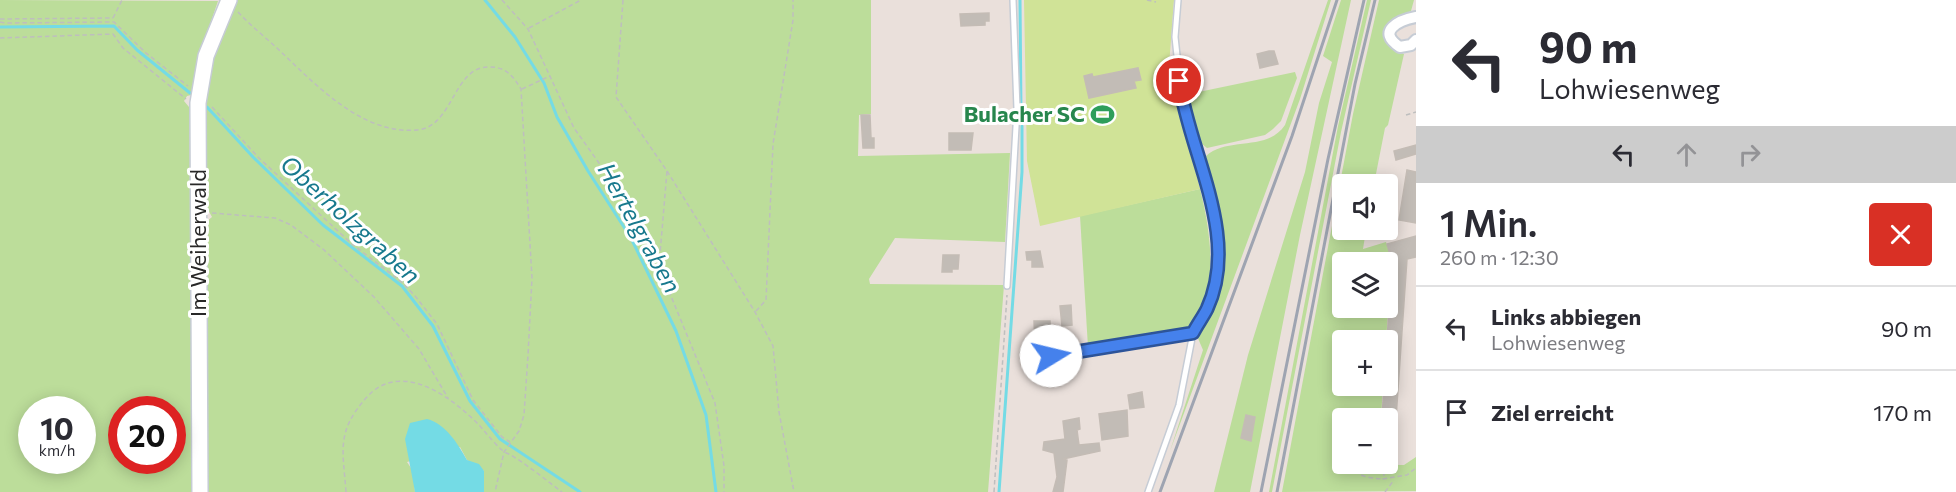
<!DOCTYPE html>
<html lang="de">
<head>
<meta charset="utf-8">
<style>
	:root { --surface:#fff; --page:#f2f2f3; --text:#2b2b33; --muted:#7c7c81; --line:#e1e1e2 }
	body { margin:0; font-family:Commissioner,sans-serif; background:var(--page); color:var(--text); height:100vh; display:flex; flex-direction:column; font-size:22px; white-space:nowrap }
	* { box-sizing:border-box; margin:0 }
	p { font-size:20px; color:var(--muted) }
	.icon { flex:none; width:33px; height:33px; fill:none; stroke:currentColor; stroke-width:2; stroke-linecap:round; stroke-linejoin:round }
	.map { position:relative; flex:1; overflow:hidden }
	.drawer { display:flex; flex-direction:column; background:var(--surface); width:540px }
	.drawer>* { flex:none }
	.top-card { background:#fff; color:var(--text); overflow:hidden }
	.fabs { position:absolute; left:1332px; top:174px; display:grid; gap:12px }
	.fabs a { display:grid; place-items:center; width:66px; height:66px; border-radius:6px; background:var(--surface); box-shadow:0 3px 15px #0003; font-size:30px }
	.speed { position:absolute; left:18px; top:396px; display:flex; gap:12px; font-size:30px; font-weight:700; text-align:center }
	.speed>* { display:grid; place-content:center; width:78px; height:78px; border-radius:50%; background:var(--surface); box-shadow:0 3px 15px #0003; line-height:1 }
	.speed small { font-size:15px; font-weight:400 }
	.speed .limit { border:9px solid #d22; background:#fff; color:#111 }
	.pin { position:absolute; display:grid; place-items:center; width:51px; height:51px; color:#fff; margin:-26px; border:3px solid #fff; border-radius:50%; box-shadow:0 2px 6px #0007 }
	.me { position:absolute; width:66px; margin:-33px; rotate:81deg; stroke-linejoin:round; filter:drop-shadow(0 0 4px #0008) }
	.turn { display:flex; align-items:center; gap:21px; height:126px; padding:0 24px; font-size:27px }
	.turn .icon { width:78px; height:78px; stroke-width:2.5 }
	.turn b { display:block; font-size:42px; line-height:51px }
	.lanes { display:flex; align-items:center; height:57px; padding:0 24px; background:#0003; justify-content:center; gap:30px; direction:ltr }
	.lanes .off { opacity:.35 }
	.round { display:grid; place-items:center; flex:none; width:63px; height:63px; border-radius:6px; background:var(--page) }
	.overview { display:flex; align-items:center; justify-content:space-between; height:102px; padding:0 24px }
	h1 { font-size:36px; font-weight:600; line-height:45px }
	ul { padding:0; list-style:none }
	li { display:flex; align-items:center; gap:18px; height:84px; padding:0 24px; border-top:2px solid var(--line) }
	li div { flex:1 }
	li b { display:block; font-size:22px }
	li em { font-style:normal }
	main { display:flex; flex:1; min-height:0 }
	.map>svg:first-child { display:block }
	.green { fill:#bcdd9a; fill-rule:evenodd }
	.pitch { fill:#d0e397 }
	.water { fill:#74dbe5 }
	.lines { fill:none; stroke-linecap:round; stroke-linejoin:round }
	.stream { stroke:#74dbe5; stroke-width:3 }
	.building { fill:#c2bcb6; stroke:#c4bcb5; stroke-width:1.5 }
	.lane-casing { stroke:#c6ccd5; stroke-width:8 }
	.street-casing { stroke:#c6ccd5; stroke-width:14 }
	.secondary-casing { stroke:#c6ccd5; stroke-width:18 }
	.path { stroke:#bebebe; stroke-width:1.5; stroke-dasharray:4.5 3; stroke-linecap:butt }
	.lane { stroke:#fff; stroke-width:5 }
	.street { stroke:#fff; stroke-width:10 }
	.secondary { stroke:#fff; stroke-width:15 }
	.rail { stroke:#9ea4b1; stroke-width:3 }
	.route-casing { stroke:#2d5499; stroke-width:15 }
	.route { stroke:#4581ec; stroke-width:10 }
	.labels { text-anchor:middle; stroke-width:6; stroke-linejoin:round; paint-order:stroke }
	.leisure-label { font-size:22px; font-weight:bold; fill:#27864d; stroke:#fff; text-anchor:end }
	.street-label { font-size:22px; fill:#282828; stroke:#fff }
	.water-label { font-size:24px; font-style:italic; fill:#17798d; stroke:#fff }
</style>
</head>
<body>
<main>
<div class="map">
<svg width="1416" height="492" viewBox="0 0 1416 492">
	<rect width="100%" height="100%" fill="#eae0db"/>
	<!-- green -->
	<g class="green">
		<path d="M0,0L218,1L201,51L191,95L187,96L184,101L189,107L194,492H0ZM32,410H82V460H32ZM122,410H172V460H122Z"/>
		<polygon points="234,0 871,0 871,114 859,115 858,156 1010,153 1005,242 895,238 869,279 870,284 1004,285 988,492 484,492 484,471 467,460 460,447 407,462 413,471 415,492 206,492 206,222 212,217 206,206 204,110 213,57"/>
		<path d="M1328,0H1331L1300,99L1170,451L1203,350L1197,336L1215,296L1220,247L1218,218L1206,156C1228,136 1267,152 1285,125Z"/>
		<polygon points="1341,0 1351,0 1300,235 1250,492 1214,492 1248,355 1305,172 1319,103 1332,62 1323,56"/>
		<polygon points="1367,0 1371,0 1341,132 1272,492 1269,492 1338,126"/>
		<path d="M1379,0H1414L1411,11C1387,23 1370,41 1404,54L1388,125L1385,128L1374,184H1342V230H1366L1363,249L1386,242L1392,262L1386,340H1342V386H1383L1381,418H1342V464L1404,465L1416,457V491L1282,492L1353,114ZM1342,262H1388V308H1342Z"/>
		<polygon points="1295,72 1297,78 1281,121 1273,129 1265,135 1207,148 1197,140 1189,94"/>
		<path d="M1200,189C1210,228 1223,303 1184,331L1088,347L1080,216Z"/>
	</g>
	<!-- pitch -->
	<polygon class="pitch" points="1024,0 1174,0 1169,66 1200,189 1040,226 1027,161"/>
	<!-- water -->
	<path class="water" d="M427,419C446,424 458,444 467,460L479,464L484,471V492H415L405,439L410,423Z"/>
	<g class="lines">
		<!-- stream -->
		<g class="stream">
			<polyline points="485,0 515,37 544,83 557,117 588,171 631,238 676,331 706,415 716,492"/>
			<polyline points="1020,0 1021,113"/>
			<polyline points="0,27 114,26 137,50 190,93"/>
			<polyline points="207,107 253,157 323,225 402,286 433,326 470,401 500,439 580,492"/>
			<polyline points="999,492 1022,172 1022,126"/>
		</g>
	</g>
	<!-- building -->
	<g class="building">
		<polygon points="989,13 989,21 985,21 985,25 961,26 960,14"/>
		<polygon points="1269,51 1274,51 1278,64 1260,68 1257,54"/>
		<polygon points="1138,68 1141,80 1134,81 1136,88 1089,98 1084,76 1092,74 1093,77"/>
		<polygon points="861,115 870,115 871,138 874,138 874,148 863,148"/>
		<polygon points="949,133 973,133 971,150 949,150"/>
		<polygon points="1416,145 1416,154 1396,160 1394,151"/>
		<polygon points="1407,170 1416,172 1416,223 1399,220"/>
		<polygon points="1416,236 1416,257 1407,259 1395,433 1388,432 1388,418 1382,418 1384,386 1388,386 1387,340 1392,262 1387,244"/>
		<polygon points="1040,251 1043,267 1032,267 1032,260 1027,260 1026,252"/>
		<polygon points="943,255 959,255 958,269 952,269 952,272 942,272"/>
		<polygon points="1071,305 1072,325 1062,326 1060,306"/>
		<polygon points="1034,321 1050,321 1051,341 1035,344"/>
		<polygon points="1142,392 1144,407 1130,409 1128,395"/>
		<polygon points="1127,410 1128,436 1102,440 1099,414"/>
		<polygon points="1246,415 1255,417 1251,441 1241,438"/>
		<polygon points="1079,418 1080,429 1077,430 1079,445 1099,443 1100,451 1063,459 1067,460 1063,492 1053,492 1057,477 1054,453 1043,450 1044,442 1065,439 1063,421"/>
	</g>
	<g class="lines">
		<defs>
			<g id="lane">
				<polyline points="1007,286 1017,109 1013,0"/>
				<polyline points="1051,355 1193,333"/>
				<polyline points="1148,492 1179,405 1193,333 1207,309 1214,290 1218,245 1211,198 1181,93 1175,37 1178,0"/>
			</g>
			<path id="street" d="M1416,17C1400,20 1375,31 1400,47L1411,45L1416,40"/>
			<polyline id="secondary" points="200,492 198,103 206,56 229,0"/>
		</defs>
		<!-- lane casing -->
		<use href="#lane" class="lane-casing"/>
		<!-- street casing -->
		<use href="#street" class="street-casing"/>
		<!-- secondary casing -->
		<use href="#secondary" class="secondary-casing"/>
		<!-- path -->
		<g class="path">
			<polyline points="502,0 528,29 574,128 619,191 659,267 715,403 724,466 724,492"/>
			<polyline points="623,0 616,97 667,171 659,266"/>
			<polyline points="1147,0 1156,2"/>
			<path d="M238,12C250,25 265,37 278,49C315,84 362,135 417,130C454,127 453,65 490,67C506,67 513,76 521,89L532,278L528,355L524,415L519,431L504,452L495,492"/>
			<polyline points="113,18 122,0"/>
			<polyline points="0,19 113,18"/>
			<polyline points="0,22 5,23 114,22 146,53 188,86"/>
			<polyline points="529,28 581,0"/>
			<polyline points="0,38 113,34 123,48 186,99"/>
			<polyline points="522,89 550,76"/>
			<polyline points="212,107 259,158 352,244 403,283 416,297 437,324 473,400 502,437 510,442"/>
			<polyline points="1406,115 1416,112"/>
			<polyline points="667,171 755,312 773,346 779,412 794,492"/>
			<polyline points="212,213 275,218 291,225 323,249 374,297 419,349 448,398"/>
			<polyline points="756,311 766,300 773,144 793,20 793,0"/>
			<path d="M1352,464C1355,477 1370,478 1382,479"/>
			<polyline points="1386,464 1383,479 1407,475 1416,468"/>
			<path d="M346,492C343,450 336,432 366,398C401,358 453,398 480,426C487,434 494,443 502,450C505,453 510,454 514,457C530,467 546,480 562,492"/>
			<polyline points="994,492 1007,295"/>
			<polyline points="1385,492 1394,480"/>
		</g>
		<!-- lane -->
		<use href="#lane" class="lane"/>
		<!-- street -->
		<use href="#street" class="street"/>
		<!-- secondary -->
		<use href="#secondary" class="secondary"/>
		<!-- rail -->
		<g class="rail">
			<polyline points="1160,492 1292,136 1337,0"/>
			<polyline points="1261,492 1328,159 1364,0"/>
			<polyline points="1277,492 1355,84 1375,0"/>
		</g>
	</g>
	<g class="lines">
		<defs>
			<path id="route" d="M1051,356L1193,333C1197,325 1203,317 1207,309C1241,236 1189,153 1179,81"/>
		</defs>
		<!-- route casing -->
		<use href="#route" class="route-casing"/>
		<!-- route -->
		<use href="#route" class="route"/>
	</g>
	<!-- icons -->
	<defs>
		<symbol id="stadium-bare" viewBox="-9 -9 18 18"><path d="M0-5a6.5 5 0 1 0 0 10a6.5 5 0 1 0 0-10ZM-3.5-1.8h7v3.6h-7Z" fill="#2e9e5b" stroke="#fff" stroke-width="2.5" paint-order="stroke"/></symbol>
	</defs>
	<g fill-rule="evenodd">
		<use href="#stadium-bare" x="1086" y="98" width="33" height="33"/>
	</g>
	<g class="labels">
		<!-- leisure labels -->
		<g class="leisure-label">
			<text x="1085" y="122">Bulacher SC</text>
		</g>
		<!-- street labels -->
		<g class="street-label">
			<text transform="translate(198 243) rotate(-90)" y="8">Im Weiherwald</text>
		</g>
		<!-- water labels -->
		<g class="water-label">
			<text transform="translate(350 220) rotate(42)" y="8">Oberholzgraben</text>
			<text transform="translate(639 228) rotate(61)" y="8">Hertelgraben</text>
		</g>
	</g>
</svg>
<div class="fabs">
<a><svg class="icon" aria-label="sound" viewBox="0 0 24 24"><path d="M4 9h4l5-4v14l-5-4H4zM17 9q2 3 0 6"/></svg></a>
<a><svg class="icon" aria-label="layers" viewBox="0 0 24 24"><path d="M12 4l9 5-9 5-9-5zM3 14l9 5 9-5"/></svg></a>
<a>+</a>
<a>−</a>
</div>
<div class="speed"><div>10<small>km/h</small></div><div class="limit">20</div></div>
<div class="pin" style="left:1179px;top:81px;background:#d93025"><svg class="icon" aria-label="arrive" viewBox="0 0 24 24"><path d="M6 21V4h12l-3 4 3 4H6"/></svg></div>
<svg class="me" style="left:1051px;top:356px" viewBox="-20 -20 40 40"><circle r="19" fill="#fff"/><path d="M0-13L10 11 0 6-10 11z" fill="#4581ec"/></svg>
</div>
<section class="drawer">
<div class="top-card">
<div class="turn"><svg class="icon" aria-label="left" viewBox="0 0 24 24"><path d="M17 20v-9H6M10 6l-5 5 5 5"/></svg><div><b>90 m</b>Lohwiesenweg</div></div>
<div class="lanes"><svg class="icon" aria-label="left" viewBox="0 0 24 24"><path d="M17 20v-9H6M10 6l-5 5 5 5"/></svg><svg class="icon off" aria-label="ahead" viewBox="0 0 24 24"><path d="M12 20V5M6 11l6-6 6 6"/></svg><svg class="icon off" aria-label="right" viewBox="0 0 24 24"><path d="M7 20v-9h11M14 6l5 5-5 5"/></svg></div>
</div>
<div class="overview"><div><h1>1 Min.</h1><p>260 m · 12:30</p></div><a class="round" style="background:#d93025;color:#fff"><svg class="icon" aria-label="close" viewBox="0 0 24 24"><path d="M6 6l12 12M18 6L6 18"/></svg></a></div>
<ul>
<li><svg class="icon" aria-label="left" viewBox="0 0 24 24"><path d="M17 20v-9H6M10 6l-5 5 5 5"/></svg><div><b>Links abbiegen</b><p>Lohwiesenweg</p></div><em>90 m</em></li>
<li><svg class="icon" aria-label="arrive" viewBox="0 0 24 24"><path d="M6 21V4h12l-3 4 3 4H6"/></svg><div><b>Ziel erreicht</b></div><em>170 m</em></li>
</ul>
</section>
</main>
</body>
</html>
